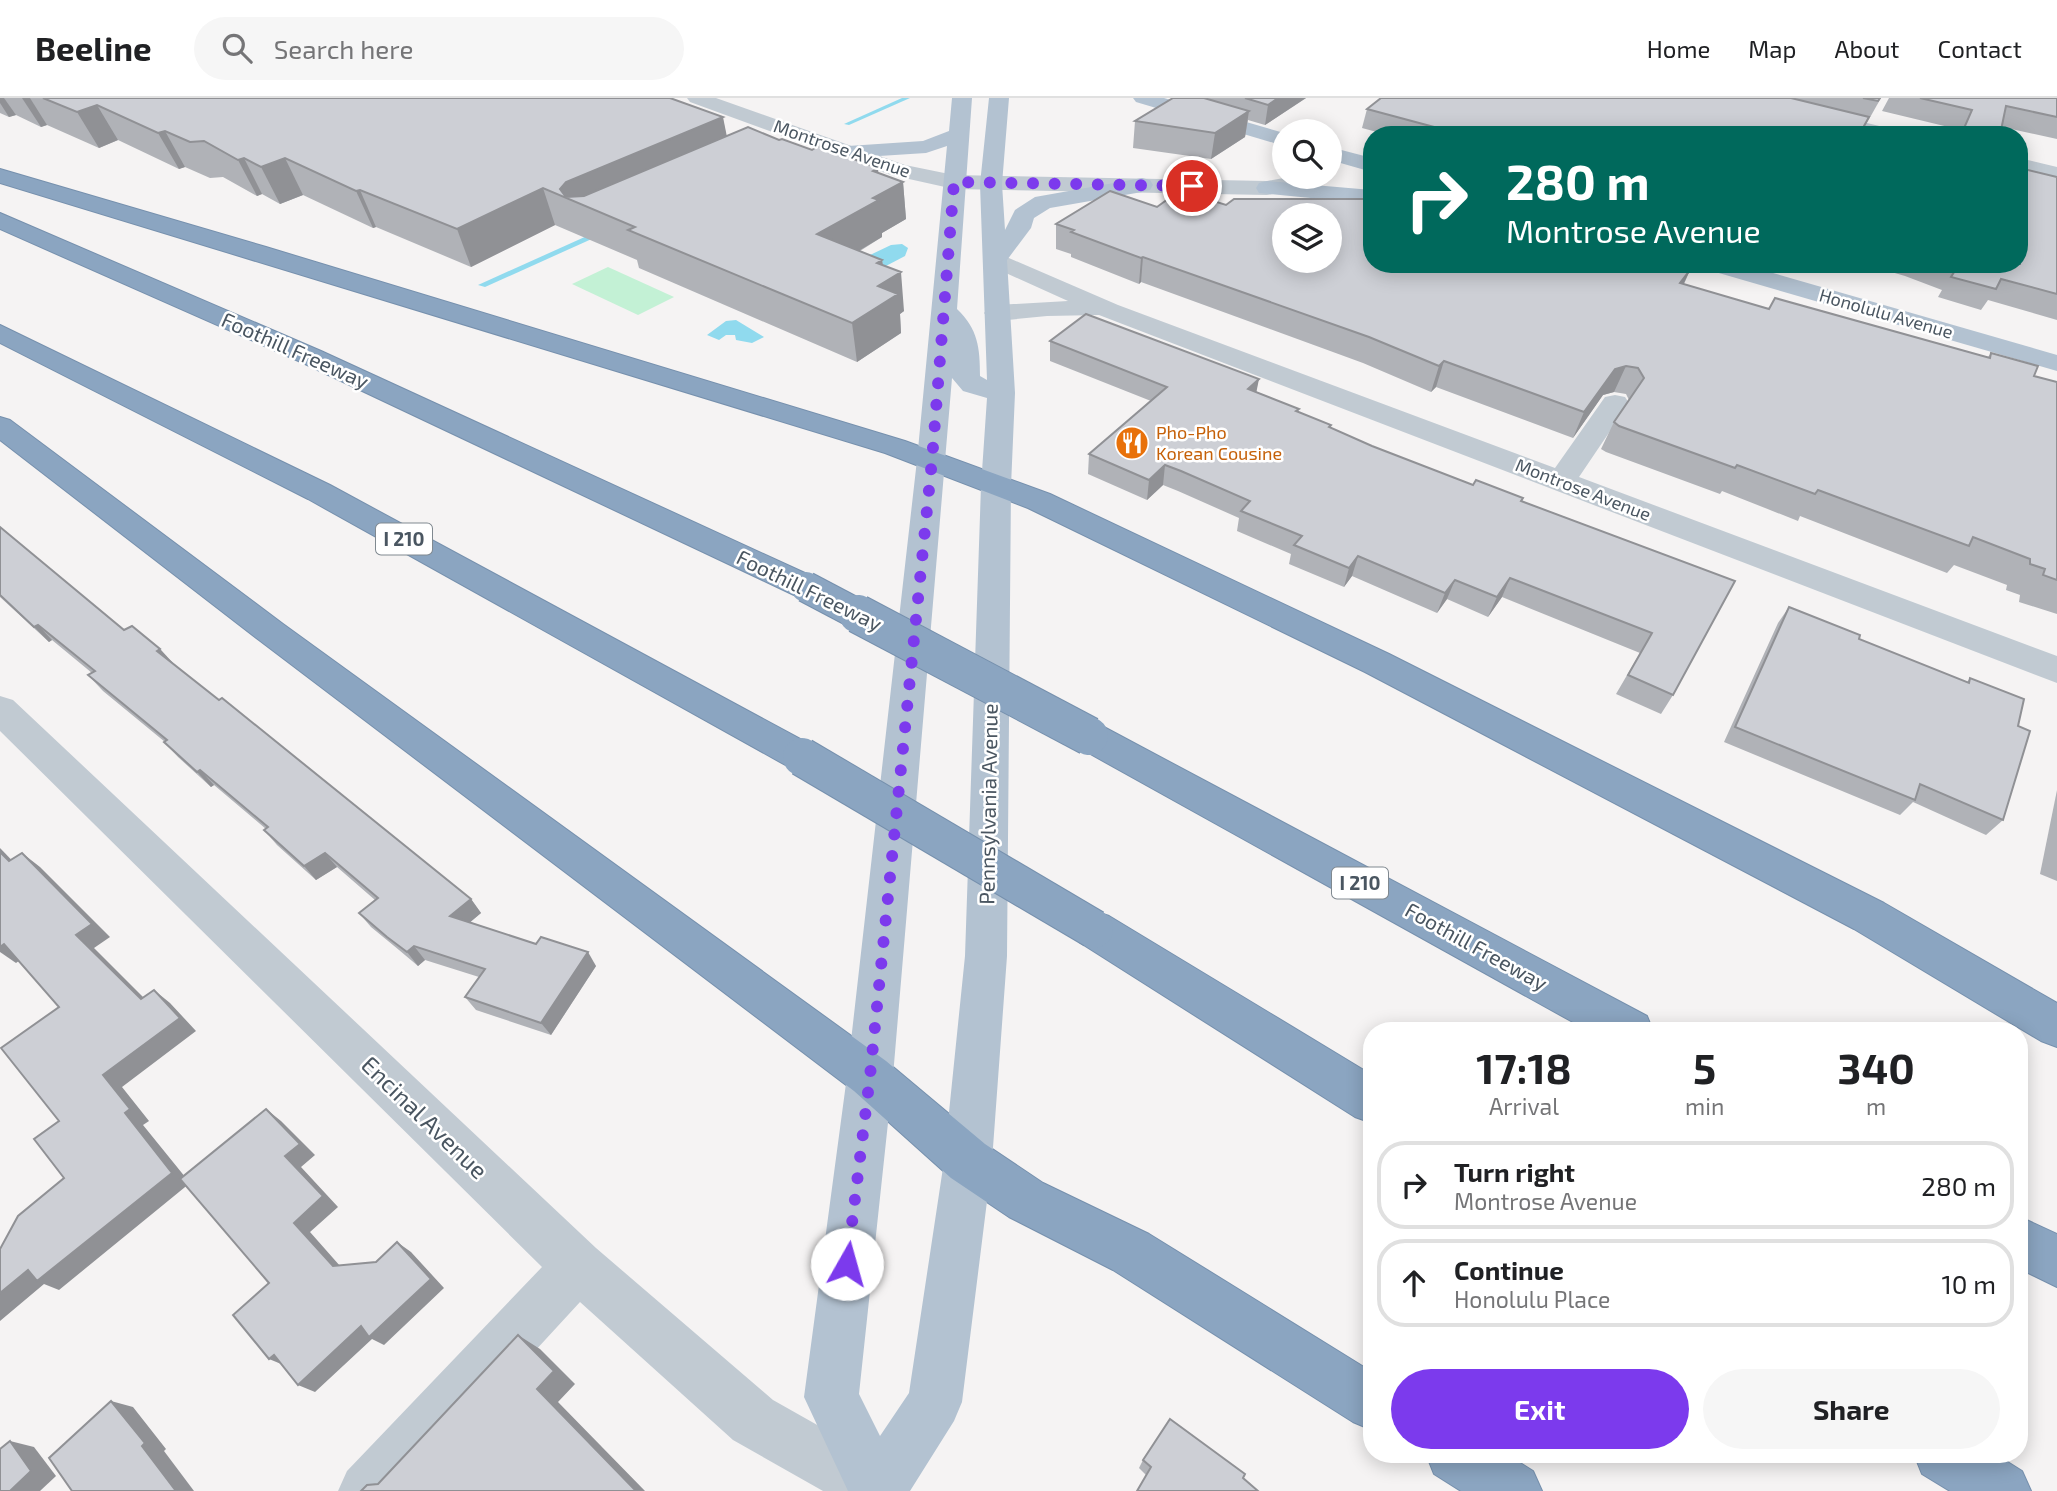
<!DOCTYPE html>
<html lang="en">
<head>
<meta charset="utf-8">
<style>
	:root { --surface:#fff; --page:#f6f6f6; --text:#202124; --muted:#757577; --line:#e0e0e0; --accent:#7c3aed }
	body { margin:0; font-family:"Exo 2",sans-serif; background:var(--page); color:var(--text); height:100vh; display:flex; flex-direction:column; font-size:26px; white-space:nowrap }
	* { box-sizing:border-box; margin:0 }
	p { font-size:23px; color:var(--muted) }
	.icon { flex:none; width:38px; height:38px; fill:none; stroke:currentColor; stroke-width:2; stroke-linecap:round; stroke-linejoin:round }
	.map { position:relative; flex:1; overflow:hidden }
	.details { position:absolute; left:1363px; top:924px; width:665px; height:441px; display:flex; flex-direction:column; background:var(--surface); border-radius:28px; box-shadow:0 4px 18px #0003 }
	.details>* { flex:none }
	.banner { position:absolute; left:1363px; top:28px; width:665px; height:147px; border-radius:28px; box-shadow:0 4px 18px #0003; background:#00695c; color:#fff; overflow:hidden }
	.controls { position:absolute; left:1272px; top:21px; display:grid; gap:14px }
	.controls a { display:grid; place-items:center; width:70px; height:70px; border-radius:50%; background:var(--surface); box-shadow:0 4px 18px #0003; font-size:35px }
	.pin { position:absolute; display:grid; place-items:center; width:60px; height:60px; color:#fff; margin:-30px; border:4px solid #fff; border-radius:50%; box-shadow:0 2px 7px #0007 }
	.me { position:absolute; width:77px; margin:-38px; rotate:7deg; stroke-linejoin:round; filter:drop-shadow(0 0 5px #0008) }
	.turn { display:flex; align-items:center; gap:24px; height:147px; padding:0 28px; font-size:32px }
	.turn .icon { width:91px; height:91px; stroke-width:2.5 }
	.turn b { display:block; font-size:49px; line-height:60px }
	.eta { display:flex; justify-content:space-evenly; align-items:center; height:119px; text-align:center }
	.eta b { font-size:42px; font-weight:700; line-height:49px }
	.cta { display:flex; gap:14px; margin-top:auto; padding:14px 28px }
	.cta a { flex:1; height:80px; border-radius:42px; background:var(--accent); color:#fff; font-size:28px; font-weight:700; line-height:80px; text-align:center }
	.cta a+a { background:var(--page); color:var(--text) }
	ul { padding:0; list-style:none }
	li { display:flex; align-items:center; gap:21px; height:88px; margin:0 14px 10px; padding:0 14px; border:4px solid var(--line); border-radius:28px }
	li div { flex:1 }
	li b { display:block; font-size:26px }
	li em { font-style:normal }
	header { display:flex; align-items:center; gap:42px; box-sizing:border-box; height:98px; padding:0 35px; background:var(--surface); border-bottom:2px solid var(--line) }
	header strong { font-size:33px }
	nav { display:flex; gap:38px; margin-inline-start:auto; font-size:24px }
	.search { width:490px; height:63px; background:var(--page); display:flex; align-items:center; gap:18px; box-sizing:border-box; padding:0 24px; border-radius:38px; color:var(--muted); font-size:26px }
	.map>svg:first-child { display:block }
	.green { fill:#c3f1d5 }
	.water { fill:#90daee }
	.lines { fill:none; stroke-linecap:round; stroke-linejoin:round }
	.stream { fill:#90daee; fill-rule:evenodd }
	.highway-casing { stroke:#7690ad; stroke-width:2 }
	.minor { fill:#c1cad2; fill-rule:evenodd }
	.major { fill:#b3c2d1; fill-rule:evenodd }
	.highway { fill:#8ba5c1; fill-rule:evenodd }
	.highway-bridge-far1-casing { stroke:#7690ad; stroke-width:32; stroke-linecap:butt }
	.highway-bridge-casing { stroke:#7690ad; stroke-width:40; stroke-linecap:butt }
	.highway-bridge-far1 { stroke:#8ba5c1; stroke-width:30 }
	.highway-bridge { stroke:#8ba5c1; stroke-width:38 }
	.wall { fill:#b0b2b7 }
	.shaded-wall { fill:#909195 }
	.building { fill:#cdcfd5; stroke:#909195; stroke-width:2; fill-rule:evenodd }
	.route { stroke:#7c3aed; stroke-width:12; stroke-dasharray:0 21.6 }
	.labels { text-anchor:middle; stroke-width:5; stroke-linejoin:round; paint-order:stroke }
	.far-street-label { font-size:18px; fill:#4a5661; stroke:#fff }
	.far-food-label { font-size:18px; fill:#c56008; stroke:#fff; text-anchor:start }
	.shield { fill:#fff; stroke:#808990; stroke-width:2 }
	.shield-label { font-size:19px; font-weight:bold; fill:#4a5661 }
	.street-label { font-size:21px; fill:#4a5661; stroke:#fff }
	.near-street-label { font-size:24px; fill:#4a5661; stroke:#fff }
</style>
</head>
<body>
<header>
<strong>Beeline</strong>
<div class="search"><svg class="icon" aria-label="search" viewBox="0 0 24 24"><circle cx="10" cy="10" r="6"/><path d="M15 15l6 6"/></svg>Search here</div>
<nav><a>Home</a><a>Map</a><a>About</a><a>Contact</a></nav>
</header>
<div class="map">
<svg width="2057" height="1393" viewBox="0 0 2057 1393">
	<rect width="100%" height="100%" fill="#f5f3f3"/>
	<!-- green -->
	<polygon class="green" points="608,169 674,199 638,217 572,186"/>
	<!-- water -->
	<g class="water">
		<polygon points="902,146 908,150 905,158 884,169 870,157 891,147"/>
		<polygon points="736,222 764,239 752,245 736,242 735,237 726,237 719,242 707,237 726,223"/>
	</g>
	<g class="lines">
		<!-- stream -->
		<g class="stream">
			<polygon points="902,0 910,0 849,27 844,26"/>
			<polygon points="598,133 605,135 485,189 478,187"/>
		</g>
		<defs>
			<g id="highway">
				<polygon points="0,71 266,149 905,343 1050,396 1389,556 1884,805 2057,905 2057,949 2041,943 1854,831 1365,574 1028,410 885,355 0,85"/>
				<polygon points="0,115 321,253 818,481 822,489 818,497 806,500 794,497 303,265 0,131"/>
				<polygon points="0,227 330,387 815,649 821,659 815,669 802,673 789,669 308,401 0,245"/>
				<polygon points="0,319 10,322 283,526 886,963 985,1046 1043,1085 1149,1136 1372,1274 1372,1332 1353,1324 1113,1172 1009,1119 951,1080 854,993 259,542 0,342"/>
				<polygon points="1089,624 1102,628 1647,918 1653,933 1589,933 1076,648 1071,638 1076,628"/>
				<polygon points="1094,813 1109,818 1372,977 1372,1025 1355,1019 1079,844 1073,831 1079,818"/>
				<polygon points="2020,1119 2057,1136 2057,1189 2020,1171"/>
				<polygon points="1426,1356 1506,1356 1533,1373 1542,1393 1461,1393 1434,1376"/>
				<polygon points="1914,1356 1995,1356 2022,1373 2031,1393 1950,1393 1922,1376"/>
			</g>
		</defs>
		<!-- highway casing -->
		<use href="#highway" class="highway-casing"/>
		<!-- minor -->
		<g class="minor">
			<polygon points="687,0 716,0 905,67 954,77 1267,83 1289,79 1315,79 1299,92 1267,97 954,91 891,77 690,4"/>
			<polygon points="1728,0 1763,0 1900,33 1903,37 1866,37 1731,4"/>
			<polygon points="2020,60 2057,69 2057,83 2020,73"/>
			<polygon points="995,154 1118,207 1555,370 1605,299 1615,297 1625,299 1629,305 1579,379 2057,558 2057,585 1099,217 1047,218 997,223 988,220 984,215 988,210 997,207 1068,203 986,166 983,161 986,156"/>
			<polygon points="0,598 13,602 596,1150 773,1302 897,1372 905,1393 823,1393 733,1342 580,1204 406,1393 338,1393 347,1373 542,1169 0,633"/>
		</g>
		<!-- major -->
		<g class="major">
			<path d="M952,0H972L957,211C978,231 980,250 980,278L987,282L980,86L989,0H1009L1002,86L1005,132L1015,112L1035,99L1142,80L1150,82L1153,87L1150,92L1142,94L1050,110L1034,120L1031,130L1007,162L1015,295L1011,388L1007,858L992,1063L962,1304L954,1323L910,1393H848L804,1299L847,978L917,362L947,48L926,55L848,60L840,59L837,54L840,49L848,48L923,43L949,33ZM952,280L963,293L987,300L981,388L965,858L944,1063L909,1295L880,1338L859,1296L893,978Z"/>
			<polygon points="1133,0 1164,0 1284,35 1284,48 1136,4"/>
			<polygon points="1330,49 1372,60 1372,74 1330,62"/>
			<polygon points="1267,83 1372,92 1372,106 1259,95 1256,90 1259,85"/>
			<polygon points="1702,166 1742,166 2057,257 2057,273 1705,171"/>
		</g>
		<!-- highway -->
		<use href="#highway" class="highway"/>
		<defs>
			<polyline id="highway-bridge-far1" points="806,489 861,518"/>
			<g id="highway-bridge">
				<polyline points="858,516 1089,638"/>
				<polyline points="802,659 1094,831"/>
			</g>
		</defs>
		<!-- highway-bridge-far1 casing -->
		<use href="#highway-bridge-far1" class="highway-bridge-far1-casing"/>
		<!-- highway-bridge casing -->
		<use href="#highway-bridge" class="highway-bridge-casing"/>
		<!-- highway-bridge-far1 -->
		<use href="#highway-bridge-far1" class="highway-bridge-far1"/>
		<!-- highway-bridge -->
		<use href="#highway-bridge" class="highway-bridge"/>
	</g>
	<!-- wall -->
	<g class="wall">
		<polygon points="0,0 670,0 727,38 779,42 878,70 878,75 903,84 906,121 882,135 882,139 860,153 882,162 883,167 904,213 900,216 901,235 857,264 639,170 637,162 555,127 471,169 376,129 373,130 303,97 280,106 262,96 257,98 223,79 210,80 185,69 179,71 118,42 99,50 47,27 41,29 16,17 9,19 0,15"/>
		<polygon points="1173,0 1306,0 1265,27 1248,22 1245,39 1211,61 1133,50 1135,23"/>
		<polygon points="1381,0 1881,0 1860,37 1388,37 1362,30 1367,11"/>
		<polygon points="1889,0 2057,0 2057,41 2002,29 2000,37 1958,37 1961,32 1882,13"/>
		<polygon points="2057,79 2057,222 1988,202 1981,212 1938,199 1942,192 1905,178 1864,166 2020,166"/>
		<polygon points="1157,109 1372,166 1690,172 1684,186 1769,211 1988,259 1991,255 2034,278 2057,284 2057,516 2019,504 2020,497 2006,492 2007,487 1954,467 1947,475 1800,418 1798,423 1722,393 1720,396 1606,354 1601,351 1614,324 1629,302 1626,296 1614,294 1603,297 1573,340 1436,289 1431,294 1363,265 1141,184 1139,186 1071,159 1071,156 1056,151 1056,126"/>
		<polygon points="1836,166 1858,166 1855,171"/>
		<polygon points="1050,243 1257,294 1299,311 1298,314 1331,327 1330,330 1372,348 1473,387 1523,400 1522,403 1735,483 1673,597 1661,616 1616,596 1640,555 1502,499 1488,519 1447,501 1437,515 1352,478 1344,489 1289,466 1291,456 1237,433 1239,420 1178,393 1163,387 1147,402 1088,376 1089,356 1151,303 1050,263"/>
		<polygon points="0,429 124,532 160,551 172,565 219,602 471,801 481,815 470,824 596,868 551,937 476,912 465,899 479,879 425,862 418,868 399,852 371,829 359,815 375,802 337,769 316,782 277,747 264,732 266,731 214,687 211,689 178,659 164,644 165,644 103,593 88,577 92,575 52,542 49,544 0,499"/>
		<polygon points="1789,509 1859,541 1967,584 1970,580 2018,628 2003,722 1986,737 1913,704 1900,717 1724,644 1778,525"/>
		<polygon points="2057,692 2057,783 2040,776"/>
		<polygon points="1143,1362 1243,1380 1146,1377 1139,1370"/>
	</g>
	<!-- shaded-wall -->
	<g class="shaded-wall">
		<polygon points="0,0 4,0 16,17 9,19 0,5"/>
		<polygon points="22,0 30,0 47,27 41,29"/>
		<polygon points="1278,0 1306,0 1265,27 1268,7"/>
		<polygon points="97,7 118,42 99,50 77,14"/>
		<polygon points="1249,13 1245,39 1211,61 1215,35"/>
		<polygon points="723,19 730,54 596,112 562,98 560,91 566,84"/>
		<polygon points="165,33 185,69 179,71 158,35"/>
		<polygon points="244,60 262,96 257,98 238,62"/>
		<polygon points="285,60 303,97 280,106 261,69"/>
		<polygon points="878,70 880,96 903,84 906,121 882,135 882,139 823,174 817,136 873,73"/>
		<polygon points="543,90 555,127 471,169 457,131"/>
		<polygon points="360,92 376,129 373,130 356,93"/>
		<polygon points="1143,159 1141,184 1139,186 1141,160"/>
		<polygon points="882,162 885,184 901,174 904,213 900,216 901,235 857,264 852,225 877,165"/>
		<polygon points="1690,172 1678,198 1680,185"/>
		<polygon points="1444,263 1436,289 1431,294 1439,268"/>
		<polygon points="1626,268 1614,294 1603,297 1573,340 1584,314 1615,271"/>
		<polygon points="1259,281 1255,301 1248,291"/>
		<polygon points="1165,367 1163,387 1147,402 1149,382"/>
		<polygon points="1358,458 1352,478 1344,489 1349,470"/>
		<polygon points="1510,480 1502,499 1488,519 1497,499"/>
		<polygon points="1455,482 1447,501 1437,515 1445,495"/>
		<polygon points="38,527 52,542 49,544 34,529"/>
		<polygon points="160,551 174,566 157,553"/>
		<polygon points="200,672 214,687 211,689 197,674"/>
		<polygon points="0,750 27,778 9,763 0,754"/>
		<polygon points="22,755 40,769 110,839 94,850 158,914 141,901 76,837"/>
		<polygon points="325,755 337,769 316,782 304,768"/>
		<polygon points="471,801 481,815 461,832 450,818"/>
		<polygon points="4,846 23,860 16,865 0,854 0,849"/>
		<polygon points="414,848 425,862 418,868 407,854"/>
		<polygon points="588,854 596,868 551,937 541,925"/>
		<polygon points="154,892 170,905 196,933 122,989 149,1023 143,1027 190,1085 59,1192 44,1186 0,1223 0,1195 125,1015 103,977"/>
		<polygon points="266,1011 281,1023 315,1057 301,1069 338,1109 310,1134 348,1177 333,1168 294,1125 285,1058"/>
		<polygon points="397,1144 411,1154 444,1190 384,1247 372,1241 315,1294 298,1287"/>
		<polygon points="518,1237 540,1251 575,1286 558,1304 645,1393 636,1393 537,1291"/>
		<polygon points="274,1257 286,1268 269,1261"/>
		<polygon points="111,1303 133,1309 166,1351 164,1353 194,1393 176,1393 142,1348"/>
		<polygon points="10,1343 34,1349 56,1378 40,1393 10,1393"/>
	</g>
	<!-- building -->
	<g class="building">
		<polygon points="43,0 670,0 723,19 566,84 560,91 566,99 584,98 748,29 779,42 782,41 812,52 818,48 878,70 873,73 903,84 873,100 879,102 817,136 882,162 877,165 901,174 878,188 898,196 852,225 628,132 635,129 543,90 457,131 360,92 356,93 285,60 261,69 244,60 238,62 204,43 190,44 165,33 158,35 97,7 77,14"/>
		<polygon points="1173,0 1204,0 1249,13 1215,35 1135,23"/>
		<polygon points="1245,0 1278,0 1268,7"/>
		<polygon points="1381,0 1791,0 1869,19 1859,37 1464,37 1367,11"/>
		<polygon points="1863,0 1880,0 1878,3"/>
		<polygon points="1920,0 2057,0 2057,19 2006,8 2000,37 1961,37 1972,12"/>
		<polygon points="2020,70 2057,79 2057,196 2001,181 1996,191 1951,179 1956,171 1943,166 2020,166"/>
		<path d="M1110,93L1157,109L1168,101H1207L1226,107L1234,101H1372V166H1668L1690,172L1680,185L1769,211L1775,200L1990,260L1991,255L2038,268L2034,278L2057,284V482L2043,477L2045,471L2030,466V461L1973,439L1969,448L1818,392L1815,396L1737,367L1735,370L1619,328L1614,324L1644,280L1638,270L1626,268L1615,271L1584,314L1444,263L1439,268L1369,239L1143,159L1141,160L1071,134L1074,132L1056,126ZM1284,117H1330V163H1284Z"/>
		<polygon points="1086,216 1259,281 1248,291 1299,311 1296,313 1331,327 1329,329 1372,348 1473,387 1476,382 1523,400 1521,403 1735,483 1673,597 1628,577 1652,535 1510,480 1497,499 1455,482 1445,495 1358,458 1349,470 1294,447 1302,438 1241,413 1250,403 1181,373 1165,367 1149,382 1089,356 1167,289 1050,243"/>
		<polygon points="0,429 124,532 132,528 160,551 157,553 219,602 222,600 471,801 450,818 536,846 541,839 588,854 541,925 465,899 485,871 414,848 407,854 387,839 359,815 378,800 325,755 304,768 264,732 268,729 200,672 197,674 164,644 167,642 88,577 95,573 38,527 34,529 0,497"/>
		<polygon points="1789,509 1860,537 1859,541 1969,585 1970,580 2024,601 2018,628 2030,633 2003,722 1920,686 1915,702 1735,629"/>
		<polygon points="0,754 9,763 22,755 92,826 76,837 141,901 154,892 180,920 103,977 130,1011 125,1015 172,1075 37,1183 28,1172 0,1195 0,1151 18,1118 64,1080 34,1041 59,1023 1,950 59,909 4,846 0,849"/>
		<polygon points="266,1011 300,1046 285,1058 323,1098 294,1125 333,1168 376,1164 397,1144 431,1181 369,1239 361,1228 298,1287 274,1257 269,1261 233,1217 269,1185 180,1081"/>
		<polygon points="518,1237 554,1273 537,1291 636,1393 361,1393 367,1387 378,1386"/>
		<polygon points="111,1303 145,1345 142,1348 176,1393 72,1393 49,1360"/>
		<polygon points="1170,1321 1245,1376 1243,1380 1258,1393 1137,1393 1151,1369 1143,1362"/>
		<polygon points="10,1343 31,1373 10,1393 0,1393 0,1351"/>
	</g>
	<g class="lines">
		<!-- route -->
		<polyline class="route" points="847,1166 870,978 932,362 954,84 1192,88"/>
	</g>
	<!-- icons -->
	<defs>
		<symbol id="restaurant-disc" viewBox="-11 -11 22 22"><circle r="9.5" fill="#e8710a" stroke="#fff"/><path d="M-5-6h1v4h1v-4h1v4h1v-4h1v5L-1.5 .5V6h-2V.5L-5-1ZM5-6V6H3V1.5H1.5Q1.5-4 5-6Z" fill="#fff"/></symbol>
	</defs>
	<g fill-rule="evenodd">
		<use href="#restaurant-disc" x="1113" y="326" width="38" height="38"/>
	</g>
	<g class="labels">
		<!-- far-street labels -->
		<g class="far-street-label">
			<text transform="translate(842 51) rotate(19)" y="6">Montrose Avenue</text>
			<text transform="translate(1886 216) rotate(16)" y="6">Honolulu Avenue</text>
			<text transform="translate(1583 392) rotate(21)" y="6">Montrose Avenue</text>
		</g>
		<!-- far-food labels -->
		<g class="far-food-label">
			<text x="1156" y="341">Pho-Pho<tspan x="1156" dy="21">Korean Cousine</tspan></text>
		</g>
		<!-- shield labels -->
		<g class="shield">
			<rect x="376" y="425.5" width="56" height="31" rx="5"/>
			<rect x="1332" y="769.5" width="56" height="31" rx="5"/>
		</g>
		<g class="shield-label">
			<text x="404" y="448">I 210</text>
			<text x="1360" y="792">I 210</text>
		</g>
		<!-- street labels -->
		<g class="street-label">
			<text transform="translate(295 253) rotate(24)" y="7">Foothill Freeway</text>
			<text transform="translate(809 493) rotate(26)" y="7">Foothill Freeway</text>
			<text transform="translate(989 706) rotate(-89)" y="7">Pennsylvania Avenue</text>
			<text transform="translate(1476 849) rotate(29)" y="7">Foothill Freeway</text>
		</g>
		<!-- near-street labels -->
		<g class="near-street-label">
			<text transform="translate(424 1020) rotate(44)" y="8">Encinal Avenue</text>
		</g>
	</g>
</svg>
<div class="controls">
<a><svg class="icon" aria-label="search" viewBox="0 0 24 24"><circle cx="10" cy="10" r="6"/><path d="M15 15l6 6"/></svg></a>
<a><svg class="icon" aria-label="layers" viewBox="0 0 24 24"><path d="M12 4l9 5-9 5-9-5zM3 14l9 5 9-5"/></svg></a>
</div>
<div class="pin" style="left:1192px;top:88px;background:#d93025"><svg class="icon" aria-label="arrive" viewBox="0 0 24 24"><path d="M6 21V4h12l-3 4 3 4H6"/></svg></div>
<svg class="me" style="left:847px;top:1166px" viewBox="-20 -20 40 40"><circle r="19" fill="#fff"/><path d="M0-13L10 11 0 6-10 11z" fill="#7c3aed"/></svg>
<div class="banner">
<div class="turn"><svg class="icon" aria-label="right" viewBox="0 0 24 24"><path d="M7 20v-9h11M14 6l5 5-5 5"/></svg><div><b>280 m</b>Montrose Avenue</div></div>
</div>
<section class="details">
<div class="eta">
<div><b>17:18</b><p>Arrival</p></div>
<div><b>5</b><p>min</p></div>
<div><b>340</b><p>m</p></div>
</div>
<ul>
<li><svg class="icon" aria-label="right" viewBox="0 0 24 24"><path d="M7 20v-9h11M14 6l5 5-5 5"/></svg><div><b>Turn right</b><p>Montrose Avenue</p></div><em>280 m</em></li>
<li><svg class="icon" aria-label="ahead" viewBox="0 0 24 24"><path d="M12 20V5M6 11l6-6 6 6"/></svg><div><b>Continue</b><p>Honolulu Place</p></div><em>10 m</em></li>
</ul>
<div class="cta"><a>Exit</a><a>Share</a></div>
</section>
</div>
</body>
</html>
